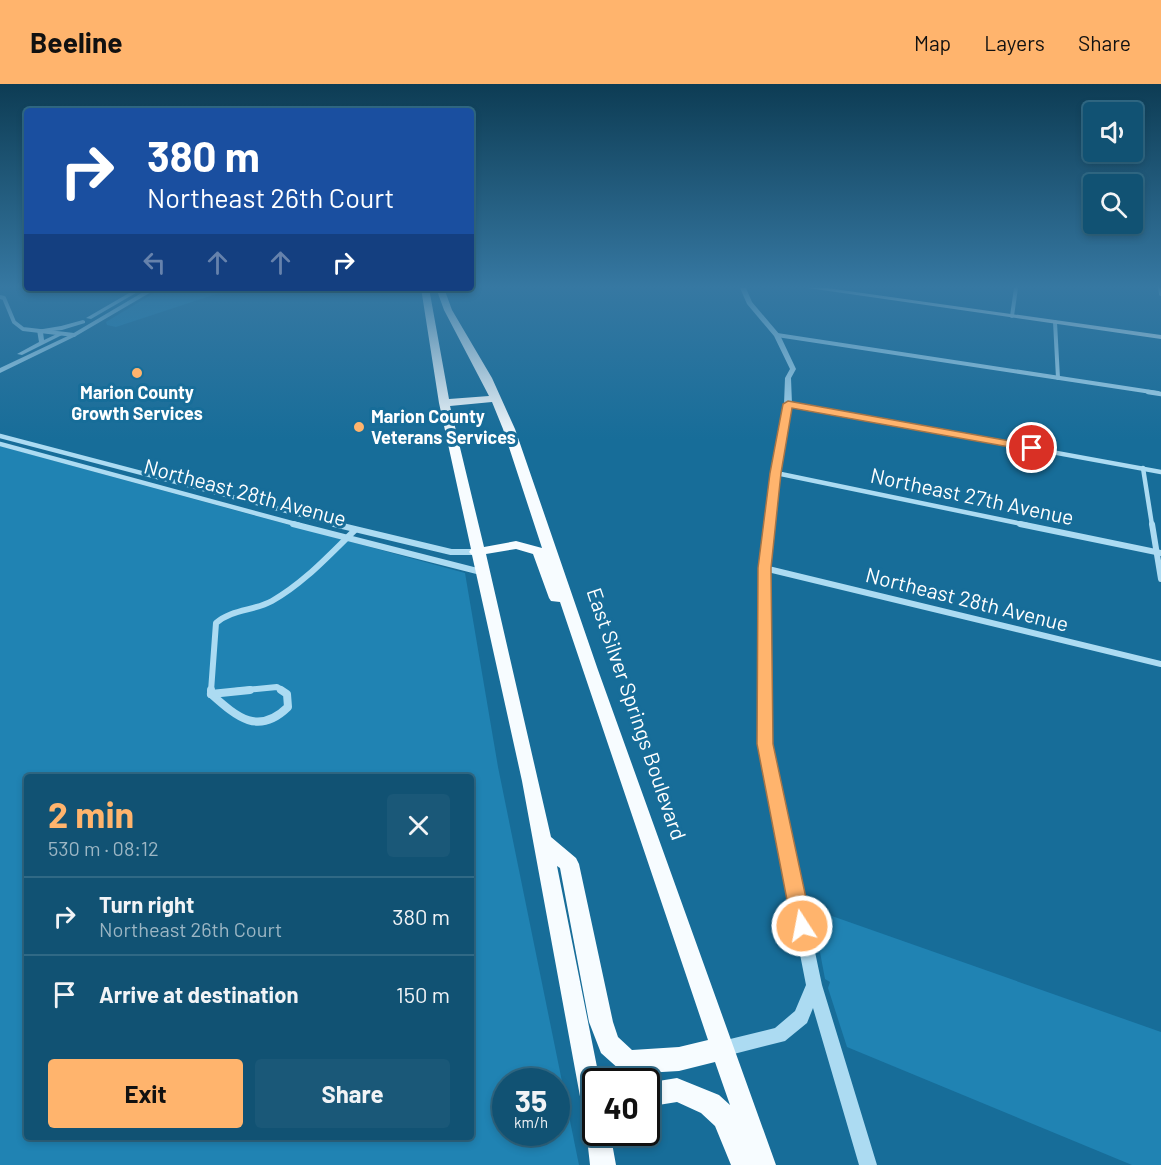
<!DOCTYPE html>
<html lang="en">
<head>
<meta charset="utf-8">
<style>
	:root { --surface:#115273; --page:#1a5878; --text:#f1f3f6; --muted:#9cb6c4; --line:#306985; --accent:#ffb46d }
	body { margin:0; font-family:Barlow,sans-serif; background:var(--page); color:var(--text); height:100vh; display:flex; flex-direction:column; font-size:22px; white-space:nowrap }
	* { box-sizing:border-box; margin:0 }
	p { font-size:20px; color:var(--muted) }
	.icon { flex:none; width:33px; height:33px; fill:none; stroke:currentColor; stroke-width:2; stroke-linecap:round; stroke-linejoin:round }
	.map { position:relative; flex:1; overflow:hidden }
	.sheet { position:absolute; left:24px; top:690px; width:450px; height:366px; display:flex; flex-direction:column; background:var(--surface); border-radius:6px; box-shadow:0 3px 9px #0003,0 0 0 2px var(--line) }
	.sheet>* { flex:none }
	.banner { position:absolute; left:24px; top:24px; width:450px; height:183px; border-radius:6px; box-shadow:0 3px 9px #0003,0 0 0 2px var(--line); background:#1a4fa0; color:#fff; overflow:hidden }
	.fabs { position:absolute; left:1083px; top:18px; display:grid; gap:12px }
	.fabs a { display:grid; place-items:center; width:60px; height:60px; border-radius:6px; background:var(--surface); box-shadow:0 3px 9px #0003,0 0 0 2px var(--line); font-size:30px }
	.speed { position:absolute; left:492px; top:984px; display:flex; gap:12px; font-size:30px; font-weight:700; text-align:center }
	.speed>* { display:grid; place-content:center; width:78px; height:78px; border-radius:50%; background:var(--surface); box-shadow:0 3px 9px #0003,0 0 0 2px var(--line); line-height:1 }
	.speed small { font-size:15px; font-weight:400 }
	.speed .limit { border:3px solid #111; border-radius:9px; background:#fff; color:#111 }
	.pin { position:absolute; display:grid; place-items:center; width:51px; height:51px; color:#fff; margin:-26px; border:3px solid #fff; border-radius:50%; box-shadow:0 2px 6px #0007 }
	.me { position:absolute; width:66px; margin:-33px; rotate:349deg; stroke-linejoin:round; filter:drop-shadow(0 0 4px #0008) }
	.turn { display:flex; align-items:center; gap:21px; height:126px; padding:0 24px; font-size:27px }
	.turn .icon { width:78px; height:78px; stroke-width:2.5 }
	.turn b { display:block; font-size:42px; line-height:51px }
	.lanes { display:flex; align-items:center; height:57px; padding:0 24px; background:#0003; justify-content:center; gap:30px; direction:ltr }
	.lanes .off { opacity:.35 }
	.round { display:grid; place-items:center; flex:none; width:63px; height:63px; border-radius:6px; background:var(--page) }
	.head { display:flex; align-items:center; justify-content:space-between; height:102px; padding:0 24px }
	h1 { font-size:36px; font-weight:700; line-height:45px; color:var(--accent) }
	.primary-button { display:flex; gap:12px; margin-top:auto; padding:12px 24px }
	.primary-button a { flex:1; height:69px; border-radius:6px; background:var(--accent); color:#111; font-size:24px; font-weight:700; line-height:69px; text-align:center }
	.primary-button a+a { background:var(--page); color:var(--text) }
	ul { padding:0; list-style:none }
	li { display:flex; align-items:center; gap:18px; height:78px; padding:0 24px; border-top:2px solid var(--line) }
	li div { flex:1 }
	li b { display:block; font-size:22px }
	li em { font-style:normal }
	header { display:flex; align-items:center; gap:36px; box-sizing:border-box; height:84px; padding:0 30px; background:var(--accent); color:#111 }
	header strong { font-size:28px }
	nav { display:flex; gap:33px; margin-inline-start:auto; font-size:21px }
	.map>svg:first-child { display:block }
	.green { fill:#2083b3; fill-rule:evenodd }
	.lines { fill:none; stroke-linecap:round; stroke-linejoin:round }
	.minor-far3 { stroke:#acdbf2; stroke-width:4 }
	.minor-far2 { stroke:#acdbf2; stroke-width:4.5 }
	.minor-far1 { stroke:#acdbf2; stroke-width:6 }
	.minor { stroke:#acdbf2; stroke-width:8 }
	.tertiary { fill:#acdbf2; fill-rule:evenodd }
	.secondary { fill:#dbf1fc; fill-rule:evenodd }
	.primary { fill:#f7fcff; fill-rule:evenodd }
	.route { fill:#ffb46d; stroke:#a67547; stroke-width:1.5 }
	.poi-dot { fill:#ffb46d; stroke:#176d99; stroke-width:2 }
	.labels { text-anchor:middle; stroke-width:6; stroke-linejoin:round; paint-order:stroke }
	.far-poi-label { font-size:18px; font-weight:bold; fill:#fff; stroke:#176d99 }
	.street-label { font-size:21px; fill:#fff; stroke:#176d99 }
</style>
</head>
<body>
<header>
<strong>Beeline</strong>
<nav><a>Map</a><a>Layers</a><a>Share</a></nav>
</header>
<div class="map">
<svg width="1161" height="1081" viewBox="0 0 1161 1081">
	<rect width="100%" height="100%" fill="#176d99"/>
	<!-- green -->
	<g class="green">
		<polygon points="162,204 292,204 285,208 233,208 216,210 116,243 107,241 106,238"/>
		<path d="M0,362L465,489L498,683L579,1081H0ZM27,693H471V1053H27ZM506,998H556V1048H506Z"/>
		<polygon points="812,825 1161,948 1161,1081 1132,1081 847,963 828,904 830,898 825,895"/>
	</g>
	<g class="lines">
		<!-- minor-far3 -->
		<g class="minor-far3">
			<polyline points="1160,204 1161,210"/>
			<polyline points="0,213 4,214 14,238 23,245 74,251"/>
			<polyline points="1012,232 1016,204"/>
			<polyline points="1055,238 1058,294"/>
			<polyline points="777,251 1158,309"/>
		</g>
		<!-- minor-far2 -->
		<g class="minor-far2">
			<polyline points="1148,308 1161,310"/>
			<polyline points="788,320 1161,388"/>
			<polyline points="0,352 340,441"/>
			<polyline points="0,360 299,441"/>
			<polyline points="1143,384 1152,441"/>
			<polyline points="776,389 1027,441"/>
		</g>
		<!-- minor-far1 -->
		<g class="minor-far1">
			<polyline points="293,440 481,488"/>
			<polyline points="334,440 451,468 476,468"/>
			<polyline points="1020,440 1161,469"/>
			<polyline points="1152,440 1161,495"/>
			<polyline points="764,484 1161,580"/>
			<path d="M211,607L216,539C232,525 254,527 272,517C304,499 329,471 355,446"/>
			<polyline points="235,607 277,603 283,607"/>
		</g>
		<!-- minor -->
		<g class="minor">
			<path d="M211,610C237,633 258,652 288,623L287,610L281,606"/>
			<polyline points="211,610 211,606"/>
			<polyline points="211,610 250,606"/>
		</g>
		<!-- tertiary -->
		<g class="tertiary">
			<polygon points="150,204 158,204 76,252 0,289 0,284 72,250"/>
			<polygon points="740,204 746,204 752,218 780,251 796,285 791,294 792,320 780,389 769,484 771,660 822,901 877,1081 859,1081 813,924 807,939 785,957 722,973 716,971 714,965 716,959 722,957 775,944 795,927 806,901 759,660 759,484 772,389 784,320 785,294 790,285 774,252 747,220"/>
			<polygon points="136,205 141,206 91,235 86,234"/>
			<polygon points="83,236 85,237 85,239 62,246 43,248 44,256 61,248 66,249 22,271 17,270 39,258 37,246 61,242"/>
		</g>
		<!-- secondary -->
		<polygon class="secondary" points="808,204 827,204 1161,251 1161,255"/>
		<!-- primary -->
		<path class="primary" d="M421,204H429L449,315L489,312L444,226L436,204H444L452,226L492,294L515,345L598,586L776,1081H731L715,1042L701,1029L677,1018L646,1023V999L677,994L719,1011L730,1021L715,978L679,987L628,990L620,986L601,969L589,938L560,784L557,782L600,998H596V1048H610L616,1081H590L586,1045L522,697L472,471L469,468L471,465L439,319ZM492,318L503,345L542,464L516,457L484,463L450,322ZM516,465L533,470L549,514L551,517L560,518L708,956L679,963L632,966L618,953L613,938L579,780L576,774L551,753L486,470Z"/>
	</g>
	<!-- sky -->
	<linearGradient id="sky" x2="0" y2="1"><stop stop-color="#0d3c54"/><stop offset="0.57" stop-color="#3678a2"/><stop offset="1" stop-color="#3678a2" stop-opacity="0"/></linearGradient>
	<rect width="1161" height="356" fill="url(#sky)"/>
	<!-- route -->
	<polygon class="route" points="788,317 1032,361 1037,364 1032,367 792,324 781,389 771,484 773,660 812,842 809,848 802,851 795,848 792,842 757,660 758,484 770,389 783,320"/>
	<!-- markers -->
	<g class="poi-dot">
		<circle cx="137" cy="289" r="6"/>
		<circle cx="359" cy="343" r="6"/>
	</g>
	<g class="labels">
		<!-- far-poi labels -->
		<g class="far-poi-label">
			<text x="137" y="315">Marion County<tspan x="137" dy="21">Growth Services</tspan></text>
			<text x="371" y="339" text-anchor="start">Marion County<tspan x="371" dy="21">Veterans Services</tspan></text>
		</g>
		<!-- street labels -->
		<g class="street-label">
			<text transform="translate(245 409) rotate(15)" y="7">Northeast 28th Avenue</text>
			<text transform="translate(972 413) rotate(12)" y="7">Northeast 27th Avenue</text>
			<text transform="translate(967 516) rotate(14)" y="7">Northeast 28th Avenue</text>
			<text transform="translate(636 630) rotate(71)" y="7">East Silver Springs Boulevard</text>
		</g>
	</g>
</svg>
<div class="fabs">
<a><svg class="icon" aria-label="sound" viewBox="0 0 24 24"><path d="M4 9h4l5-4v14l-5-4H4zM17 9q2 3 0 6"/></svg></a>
<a><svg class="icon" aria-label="search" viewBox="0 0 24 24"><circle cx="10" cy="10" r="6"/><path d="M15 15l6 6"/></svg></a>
</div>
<div class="speed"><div>35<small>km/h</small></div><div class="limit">40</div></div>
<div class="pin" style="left:1032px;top:364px;background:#d93025"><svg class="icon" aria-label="arrive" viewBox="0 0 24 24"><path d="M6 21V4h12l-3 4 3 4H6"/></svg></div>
<svg class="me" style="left:802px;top:842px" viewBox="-20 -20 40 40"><circle r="17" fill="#ffb46d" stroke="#fff" stroke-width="3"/><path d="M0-11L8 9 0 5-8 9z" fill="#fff"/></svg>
<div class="banner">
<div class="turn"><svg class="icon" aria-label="right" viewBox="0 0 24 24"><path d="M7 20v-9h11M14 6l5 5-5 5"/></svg><div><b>380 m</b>Northeast 26th Court</div></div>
<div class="lanes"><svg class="icon off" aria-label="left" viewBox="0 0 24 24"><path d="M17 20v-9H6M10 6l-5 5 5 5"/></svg><svg class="icon off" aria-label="ahead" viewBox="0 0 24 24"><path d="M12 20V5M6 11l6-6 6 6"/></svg><svg class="icon off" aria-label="ahead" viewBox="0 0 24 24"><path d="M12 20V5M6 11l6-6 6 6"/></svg><svg class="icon" aria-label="right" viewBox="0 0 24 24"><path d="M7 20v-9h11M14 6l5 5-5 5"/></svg></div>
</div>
<section class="sheet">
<div class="head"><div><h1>2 min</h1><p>530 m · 08:12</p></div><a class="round"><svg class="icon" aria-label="close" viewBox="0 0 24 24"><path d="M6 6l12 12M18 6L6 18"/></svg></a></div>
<ul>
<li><svg class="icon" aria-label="right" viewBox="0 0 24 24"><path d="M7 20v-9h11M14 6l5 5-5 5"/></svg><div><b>Turn right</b><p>Northeast 26th Court</p></div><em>380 m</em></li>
<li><svg class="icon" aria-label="arrive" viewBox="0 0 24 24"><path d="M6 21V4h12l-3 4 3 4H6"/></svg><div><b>Arrive at destination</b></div><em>150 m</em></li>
</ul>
<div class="primary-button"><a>Exit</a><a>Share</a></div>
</section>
</div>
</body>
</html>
